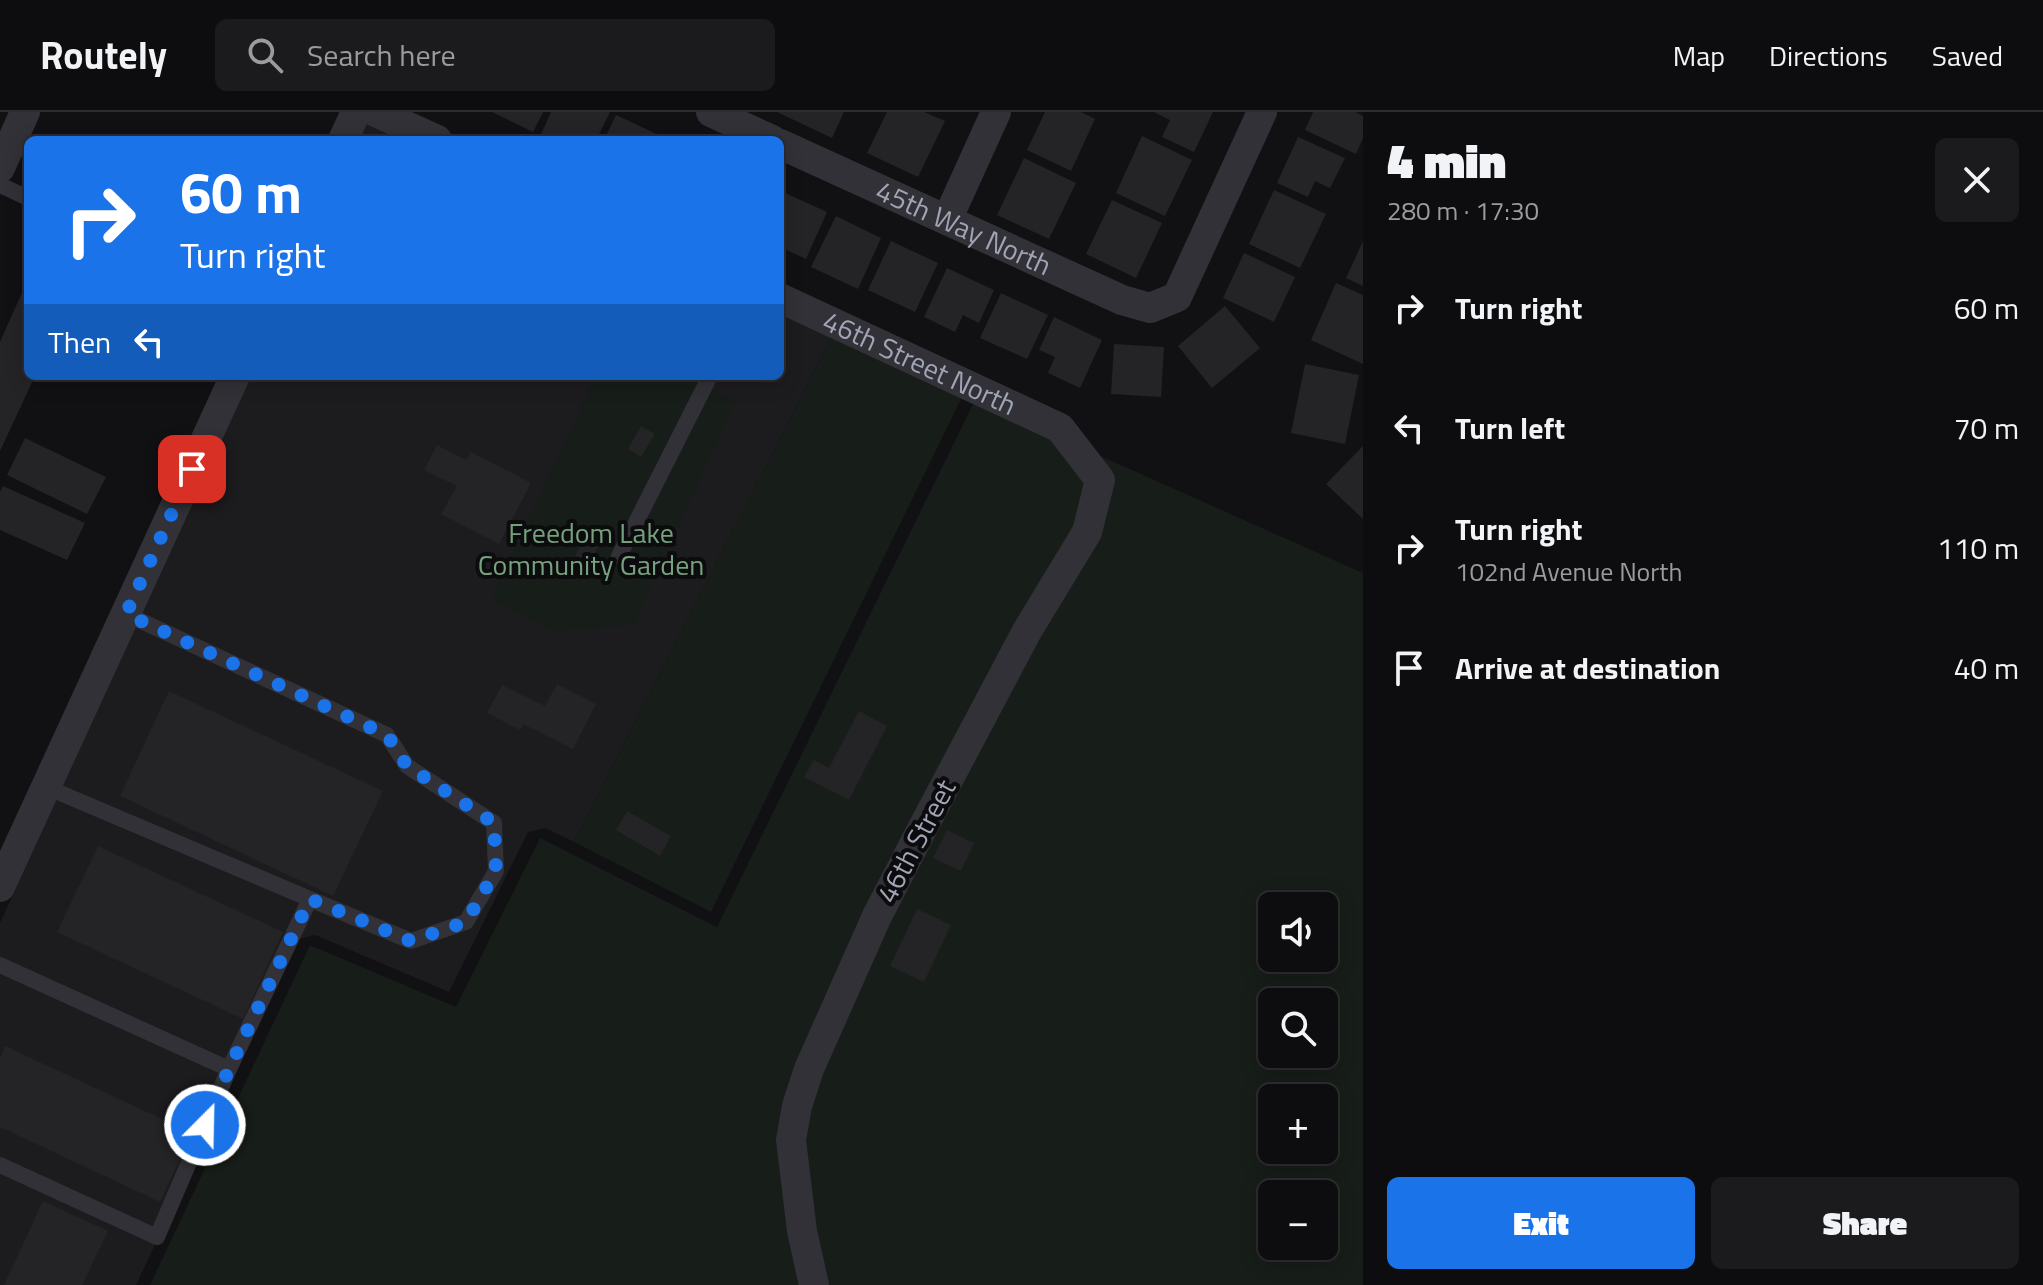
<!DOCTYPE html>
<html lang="en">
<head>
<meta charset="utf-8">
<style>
	:root { --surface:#0d0c0e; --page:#1b1a1c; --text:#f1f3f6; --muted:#9a9b9e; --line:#2d2c2e; --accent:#1a73e8 }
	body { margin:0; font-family:"Titillium Web",sans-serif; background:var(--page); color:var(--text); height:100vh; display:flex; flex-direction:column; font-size:30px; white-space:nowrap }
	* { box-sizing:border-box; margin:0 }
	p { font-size:26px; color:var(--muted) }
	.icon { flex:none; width:44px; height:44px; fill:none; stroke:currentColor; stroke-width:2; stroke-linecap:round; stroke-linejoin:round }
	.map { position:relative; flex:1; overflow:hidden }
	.side { display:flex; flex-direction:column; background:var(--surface); width:680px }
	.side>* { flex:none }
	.banner { position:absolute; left:24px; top:24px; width:760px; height:244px; border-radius:12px; box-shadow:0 4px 20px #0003,0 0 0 2px var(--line); background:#1a73e8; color:#fff; overflow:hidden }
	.buttons { position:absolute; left:1258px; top:780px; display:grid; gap:16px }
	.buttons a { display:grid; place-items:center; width:80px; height:80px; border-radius:12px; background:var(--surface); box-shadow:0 4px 20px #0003,0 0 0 2px var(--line); font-size:40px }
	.pin { position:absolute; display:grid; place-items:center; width:68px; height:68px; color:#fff; margin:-34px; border-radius:16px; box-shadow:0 4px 12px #0006 }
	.me { position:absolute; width:88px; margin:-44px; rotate:23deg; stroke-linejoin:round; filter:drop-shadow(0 0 6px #0008) }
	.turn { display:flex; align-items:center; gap:28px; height:168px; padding:0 24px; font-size:36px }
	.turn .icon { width:104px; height:104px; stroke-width:2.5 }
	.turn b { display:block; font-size:56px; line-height:68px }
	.then { display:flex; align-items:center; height:76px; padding:0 24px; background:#0003; gap:16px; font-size:30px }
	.round { display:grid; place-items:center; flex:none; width:84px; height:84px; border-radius:12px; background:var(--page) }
	.headline { display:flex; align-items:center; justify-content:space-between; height:136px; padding:0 24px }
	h1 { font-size:48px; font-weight:800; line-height:60px }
	.button { display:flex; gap:16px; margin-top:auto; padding:16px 24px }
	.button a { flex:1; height:92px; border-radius:12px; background:var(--accent); color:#fff; font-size:32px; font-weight:800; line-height:92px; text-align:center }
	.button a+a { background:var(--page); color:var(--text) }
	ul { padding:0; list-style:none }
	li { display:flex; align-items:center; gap:24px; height:120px; padding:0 24px }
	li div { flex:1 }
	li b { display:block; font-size:30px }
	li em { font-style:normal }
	header { display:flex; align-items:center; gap:48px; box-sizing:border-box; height:112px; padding:0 40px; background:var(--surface); border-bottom:2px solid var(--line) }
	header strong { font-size:38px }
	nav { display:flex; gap:44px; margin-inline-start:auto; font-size:28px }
	.search { width:560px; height:72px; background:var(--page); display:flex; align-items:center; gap:20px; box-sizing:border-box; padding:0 28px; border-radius:12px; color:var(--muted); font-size:30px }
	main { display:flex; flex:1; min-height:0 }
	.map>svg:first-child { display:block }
	.built { fill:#1c1c1f }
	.green { fill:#171d18; fill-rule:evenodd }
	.building { fill:#242326 }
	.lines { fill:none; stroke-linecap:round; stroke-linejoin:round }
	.service { stroke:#313137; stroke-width:16 }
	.minor { stroke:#313137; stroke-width:30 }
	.route { stroke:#1a73e8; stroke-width:14; stroke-dasharray:0 25.2 }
	.labels { text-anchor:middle; stroke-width:8; stroke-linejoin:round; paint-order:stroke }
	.street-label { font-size:28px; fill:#a0a4b4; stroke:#0c0b0d }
	.park-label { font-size:28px; fill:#76a17e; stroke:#0c0b0d }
</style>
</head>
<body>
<header>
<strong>Routely</strong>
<div class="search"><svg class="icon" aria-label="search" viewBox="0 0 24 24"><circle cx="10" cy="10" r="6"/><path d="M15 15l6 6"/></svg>Search here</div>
<nav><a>Map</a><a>Directions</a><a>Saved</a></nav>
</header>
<main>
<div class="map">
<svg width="1363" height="1173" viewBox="0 0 1363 1173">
	<rect width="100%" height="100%" fill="#111012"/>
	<!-- built -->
	<g class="built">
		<polygon points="367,11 405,28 359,28"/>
		<polygon points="780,201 832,225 574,730 545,716 528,720 449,880 315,823 299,827 136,1173 0,1173 0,811 251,264 780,264"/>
	</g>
	<!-- green -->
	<g class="green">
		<polygon points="832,225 962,285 711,800 574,730"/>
		<polygon points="596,264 683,264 735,289 633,513 553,518 492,487"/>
		<path d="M975,288L1363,461V1173H150L310,833L456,895L540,726L717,815ZM1272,794H1324V846H1272ZM1272,890H1324V942H1272ZM1272,986H1324V1038H1272ZM1272,1082H1324V1134H1272Z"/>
	</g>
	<!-- building -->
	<g class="building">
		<polygon points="492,0 543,0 533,20"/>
		<polygon points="551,0 610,0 596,28 542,28 539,27"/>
		<polygon points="777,0 844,0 832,26"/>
		<polygon points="887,0 924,0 945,9 918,65 867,41"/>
		<polygon points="1045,0 1081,0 1095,7 1071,59 1027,38"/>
		<polygon points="1154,0 1213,0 1194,40 1162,25 1170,8"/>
		<polygon points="1313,0 1355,0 1363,4 1363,26 1356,42 1305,18"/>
		<polygon points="616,3 661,24 659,28 604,28"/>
		<polygon points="1142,24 1192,48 1165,104 1116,81"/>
		<polygon points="1298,25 1345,46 1330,76 1315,69 1308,85 1277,71"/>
		<polygon points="1024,46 1076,71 1049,127 997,103"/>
		<polygon points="1274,78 1326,102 1300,156 1249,132"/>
		<polygon points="781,79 827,100 806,147 780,135"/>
		<polygon points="1112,88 1162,111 1136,166 1086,142"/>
		<polygon points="836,104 881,126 858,177 811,155"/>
		<polygon points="891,129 938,151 915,200 868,178"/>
		<polygon points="1363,129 1363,174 1346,166"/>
		<polygon points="1244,141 1295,165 1274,210 1223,186"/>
		<polygon points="947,156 994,178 979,211 963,203 955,220 924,205"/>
		<polygon points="28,167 28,264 35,264 0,339 0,230"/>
		<polygon points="1336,171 1363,183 1363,252 1311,228"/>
		<polygon points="1001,181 1048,203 1027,247 980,226"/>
		<polygon points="1225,194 1260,236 1212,276 1178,234"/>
		<polygon points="1054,205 1102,228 1080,276 1048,261 1055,245 1039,238"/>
		<polygon points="1114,232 1164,235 1161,285 1111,282"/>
		<polygon points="1305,252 1359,263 1345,332 1291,321"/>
		<polygon points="641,314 655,322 641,345 628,337"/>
		<polygon points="25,326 106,365 87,402 7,363"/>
		<polygon points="437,333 466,348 471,340 531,371 499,432 441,402 457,374 424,358"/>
		<polygon points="1363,334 1363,407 1326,372"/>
		<polygon points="3,374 85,411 67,448 0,418 0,380"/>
		<polygon points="587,420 602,427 590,451 575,444"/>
		<polygon points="557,572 596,592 573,637 523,612 520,618 487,601 502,573 545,594"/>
		<polygon points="169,579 383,679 333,784 120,684"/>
		<polygon points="859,599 887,614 849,688 804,665 814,648 829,656"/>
		<polygon points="627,699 671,724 660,744 616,718"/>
		<polygon points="947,718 974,731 961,759 933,746"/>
		<polygon points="98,734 283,820 243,907 57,820"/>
		<polygon points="917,797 951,813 924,870 890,854"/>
		<polygon points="5,934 192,1021 160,1090 0,1015 0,946"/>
		<polygon points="43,1089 108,1119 82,1173 4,1173"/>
	</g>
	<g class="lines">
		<!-- service -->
		<g class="service">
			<polyline points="0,73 28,86"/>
			<polyline points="619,444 710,264"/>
			<polyline points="126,502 387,623 407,654 494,711 496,759 466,810 411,829 310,787"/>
			<polyline points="46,675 310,787 229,957"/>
			<polyline points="0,853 229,957 157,1125 0,1053"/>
		</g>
		<!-- minor -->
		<g class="minor">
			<polyline points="376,0 437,28"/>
			<polyline points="711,0 772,28"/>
			<polyline points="343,28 356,0"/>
			<path id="s1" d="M780,32L1122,188L1150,196L1177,185L1262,0"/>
			<polyline points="0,56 25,0"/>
			<polyline points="947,108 996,0"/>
			<path id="s2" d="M780,186L1060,316L1100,368L1087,420L1027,519L920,721L877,804L809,957L797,994L791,1028L802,1119L814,1173"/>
			<polyline points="0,775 235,264"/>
		</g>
	</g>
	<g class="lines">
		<!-- route -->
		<polyline class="route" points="192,357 126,502 387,623 407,654 494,711 496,759 466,810 411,829 310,787 229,957 205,1013"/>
	</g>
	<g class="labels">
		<!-- street labels -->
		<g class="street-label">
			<text dy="10" stroke="none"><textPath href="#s1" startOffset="202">45th Way North</textPath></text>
			<text dy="10" stroke="none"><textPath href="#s2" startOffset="154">46th Street North</textPath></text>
			<text transform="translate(916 729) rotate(-62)" y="10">46th Street</text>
		</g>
		<!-- park labels -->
		<g class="park-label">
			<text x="591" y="431">Freedom Lake<tspan x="591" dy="32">Community Garden</tspan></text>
		</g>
	</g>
</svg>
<div class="buttons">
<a><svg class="icon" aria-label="sound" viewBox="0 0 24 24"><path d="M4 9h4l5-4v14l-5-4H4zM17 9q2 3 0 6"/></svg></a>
<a><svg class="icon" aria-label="search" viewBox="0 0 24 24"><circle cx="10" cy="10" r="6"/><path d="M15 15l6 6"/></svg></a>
<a>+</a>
<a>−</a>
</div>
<div class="pin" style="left:192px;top:357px;background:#d93025"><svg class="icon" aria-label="arrive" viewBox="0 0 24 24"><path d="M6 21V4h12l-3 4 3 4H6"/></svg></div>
<svg class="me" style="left:205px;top:1013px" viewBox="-20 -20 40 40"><circle r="17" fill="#1a73e8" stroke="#fff" stroke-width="3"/><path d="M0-11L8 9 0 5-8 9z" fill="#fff"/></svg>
<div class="banner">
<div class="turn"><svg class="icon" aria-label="right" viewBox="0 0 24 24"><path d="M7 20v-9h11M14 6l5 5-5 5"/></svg><div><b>60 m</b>Turn right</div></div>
<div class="then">Then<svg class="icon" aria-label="left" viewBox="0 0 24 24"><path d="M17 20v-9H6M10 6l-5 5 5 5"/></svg></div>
</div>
</div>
<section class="side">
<div class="headline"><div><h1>4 min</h1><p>280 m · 17:30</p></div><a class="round"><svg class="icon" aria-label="close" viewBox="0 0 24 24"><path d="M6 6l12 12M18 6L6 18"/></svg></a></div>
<ul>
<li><svg class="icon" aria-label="right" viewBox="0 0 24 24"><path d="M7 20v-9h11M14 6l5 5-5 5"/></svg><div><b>Turn right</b></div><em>60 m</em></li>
<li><svg class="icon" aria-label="left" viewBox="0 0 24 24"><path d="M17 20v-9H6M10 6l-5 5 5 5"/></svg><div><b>Turn left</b></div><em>70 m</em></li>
<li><svg class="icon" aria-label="right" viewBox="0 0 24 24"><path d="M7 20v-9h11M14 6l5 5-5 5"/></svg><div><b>Turn right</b><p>102nd Avenue North</p></div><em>110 m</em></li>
<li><svg class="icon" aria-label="arrive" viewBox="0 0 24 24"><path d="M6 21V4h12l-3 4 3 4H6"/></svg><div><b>Arrive at destination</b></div><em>40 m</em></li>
</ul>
<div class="button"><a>Exit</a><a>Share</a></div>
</section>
</main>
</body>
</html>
